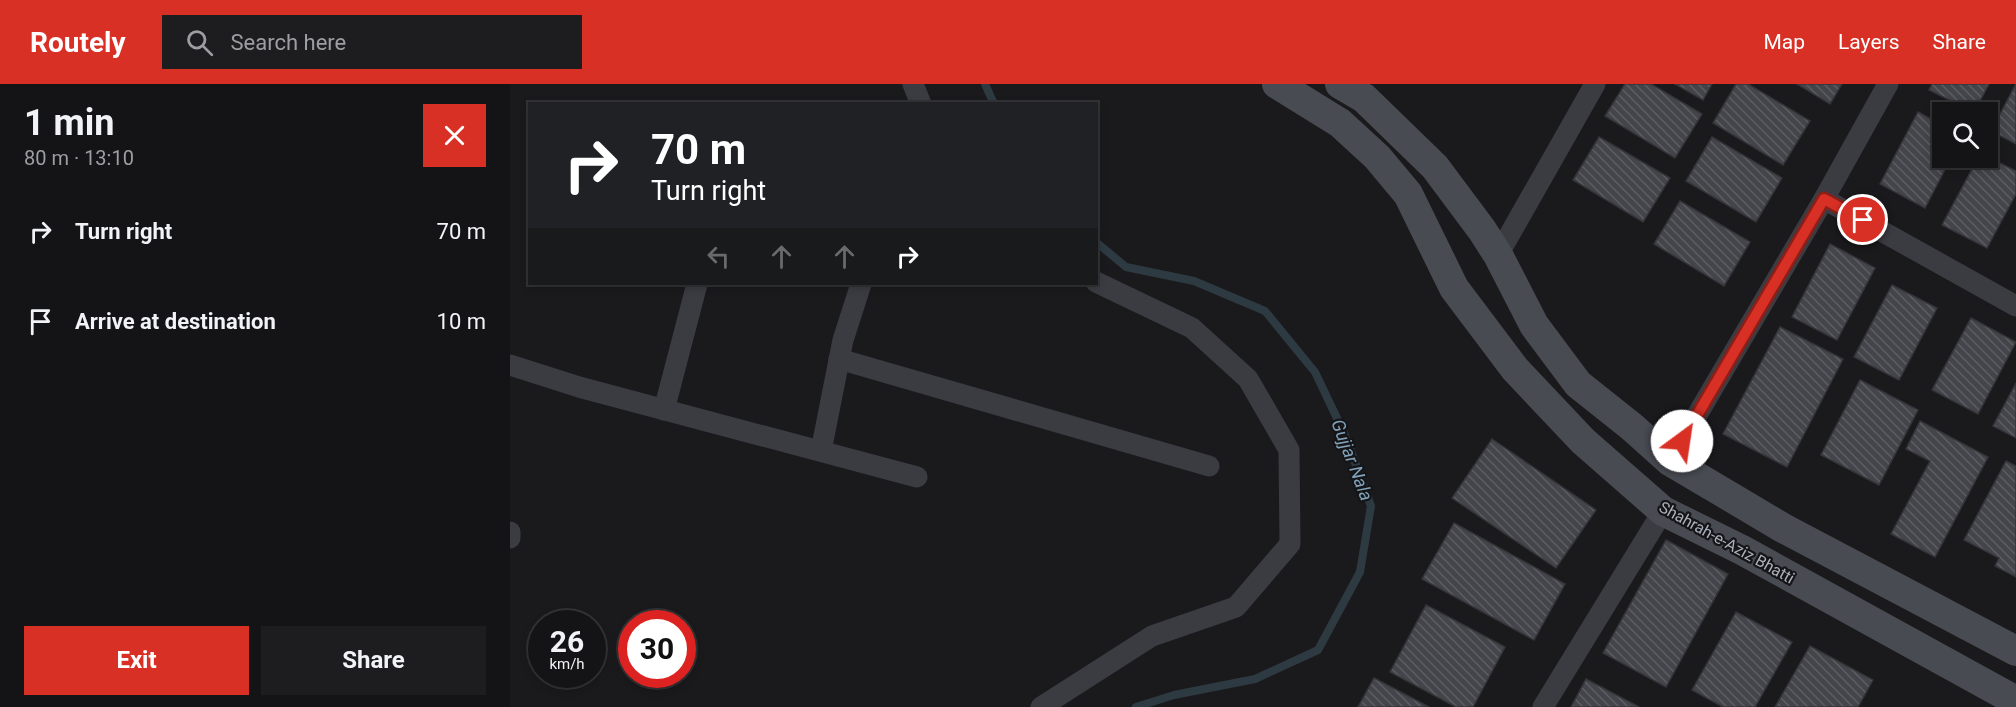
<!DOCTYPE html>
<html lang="en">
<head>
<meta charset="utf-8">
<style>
	:root { --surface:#141416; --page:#1d1d1f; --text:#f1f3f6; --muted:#9d9ea1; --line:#333335; --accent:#d93025 }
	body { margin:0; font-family:Roboto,sans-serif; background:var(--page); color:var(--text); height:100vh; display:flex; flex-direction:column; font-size:22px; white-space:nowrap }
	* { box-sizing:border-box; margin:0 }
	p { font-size:20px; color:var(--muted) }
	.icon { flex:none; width:33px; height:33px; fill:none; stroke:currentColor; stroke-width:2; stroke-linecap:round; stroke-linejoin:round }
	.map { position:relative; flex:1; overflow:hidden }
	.side { display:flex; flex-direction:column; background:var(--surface); width:510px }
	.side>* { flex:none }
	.guide { position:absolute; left:18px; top:18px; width:570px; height:183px; border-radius:0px; box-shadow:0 3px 9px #0003,0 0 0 2px var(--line); background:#202124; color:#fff; overflow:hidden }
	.controls { position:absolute; left:1422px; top:18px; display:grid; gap:12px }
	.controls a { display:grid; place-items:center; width:66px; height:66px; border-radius:0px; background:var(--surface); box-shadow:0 3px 9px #0003,0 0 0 2px var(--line); font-size:30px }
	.speed { position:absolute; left:18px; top:526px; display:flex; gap:12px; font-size:30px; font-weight:700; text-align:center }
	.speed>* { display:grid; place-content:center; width:78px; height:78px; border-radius:50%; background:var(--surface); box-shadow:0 3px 9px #0003,0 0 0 2px var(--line); line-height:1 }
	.speed small { font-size:15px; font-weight:400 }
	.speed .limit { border:9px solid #d22; background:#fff; color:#111 }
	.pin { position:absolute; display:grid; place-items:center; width:51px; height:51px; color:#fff; margin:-26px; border:3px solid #fff; border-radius:50%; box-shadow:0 2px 6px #0007 }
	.me { position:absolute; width:66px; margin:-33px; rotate:31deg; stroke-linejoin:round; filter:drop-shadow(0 0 4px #0008) }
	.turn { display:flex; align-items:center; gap:21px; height:126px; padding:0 24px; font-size:27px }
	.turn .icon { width:78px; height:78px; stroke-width:2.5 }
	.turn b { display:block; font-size:42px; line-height:51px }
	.lanes { display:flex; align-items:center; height:57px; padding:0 24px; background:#0003; justify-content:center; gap:30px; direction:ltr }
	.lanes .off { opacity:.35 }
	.round { display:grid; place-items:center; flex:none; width:63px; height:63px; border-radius:0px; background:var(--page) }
	.summary { display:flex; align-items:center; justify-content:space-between; height:102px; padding:0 24px }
	h1 { font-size:36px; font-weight:700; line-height:45px }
	.cta { display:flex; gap:12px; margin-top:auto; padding:12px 24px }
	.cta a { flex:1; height:69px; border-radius:0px; background:var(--accent); color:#fff; font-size:24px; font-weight:700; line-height:69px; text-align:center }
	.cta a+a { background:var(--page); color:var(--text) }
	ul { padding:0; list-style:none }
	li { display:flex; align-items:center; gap:18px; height:90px; padding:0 24px }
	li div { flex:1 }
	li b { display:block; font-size:22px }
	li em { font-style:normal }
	header { display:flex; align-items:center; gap:36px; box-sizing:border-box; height:84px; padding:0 30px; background:var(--accent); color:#fff }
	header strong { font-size:28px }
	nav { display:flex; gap:33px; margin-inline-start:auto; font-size:21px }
	.search { width:420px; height:54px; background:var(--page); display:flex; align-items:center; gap:15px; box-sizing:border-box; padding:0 21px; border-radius:0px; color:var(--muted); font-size:22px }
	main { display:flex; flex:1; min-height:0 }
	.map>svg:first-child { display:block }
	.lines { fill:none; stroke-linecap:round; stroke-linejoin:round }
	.stream { stroke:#2e3a42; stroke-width:8 }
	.building { fill:url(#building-back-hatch); stroke:#343439; stroke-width:1.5 }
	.minor { stroke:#3b3c42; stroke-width:21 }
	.secondary { stroke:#484b52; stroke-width:30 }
	.route-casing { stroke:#8d1f18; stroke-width:15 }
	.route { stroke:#d93025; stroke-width:10 }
	.labels { text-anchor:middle; stroke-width:4.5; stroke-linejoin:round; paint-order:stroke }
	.street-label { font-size:16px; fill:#acb2bd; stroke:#151518 }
	.water-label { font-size:18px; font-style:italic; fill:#81a2b9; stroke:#151518 }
</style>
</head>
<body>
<header>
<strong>Routely</strong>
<div class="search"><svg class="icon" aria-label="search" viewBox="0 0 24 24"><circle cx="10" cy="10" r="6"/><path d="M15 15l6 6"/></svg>Search here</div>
<nav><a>Map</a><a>Layers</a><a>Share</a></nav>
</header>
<main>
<section class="side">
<div class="summary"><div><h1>1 min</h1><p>80 m · 13:10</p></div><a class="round" style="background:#d93025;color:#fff"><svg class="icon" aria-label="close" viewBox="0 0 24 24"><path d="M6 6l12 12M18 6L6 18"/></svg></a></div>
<ul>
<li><svg class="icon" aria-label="right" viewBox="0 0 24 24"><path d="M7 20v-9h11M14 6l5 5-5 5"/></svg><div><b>Turn right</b></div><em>70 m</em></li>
<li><svg class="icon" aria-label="arrive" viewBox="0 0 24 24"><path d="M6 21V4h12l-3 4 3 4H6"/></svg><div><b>Arrive at destination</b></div><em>10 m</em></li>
</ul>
<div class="cta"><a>Exit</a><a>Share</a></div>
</section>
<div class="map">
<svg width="1506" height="623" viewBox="0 0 1506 623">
	<defs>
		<pattern id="building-back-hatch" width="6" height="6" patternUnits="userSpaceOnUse" patternTransform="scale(1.5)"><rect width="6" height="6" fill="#44454a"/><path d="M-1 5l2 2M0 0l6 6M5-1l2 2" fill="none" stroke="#5c5d62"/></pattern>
	</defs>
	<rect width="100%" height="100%" fill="#1a1a1d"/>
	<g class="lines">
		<!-- stream -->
		<g class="stream">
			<polyline points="475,0 484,20"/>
			<polyline points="586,158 616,183 684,197 755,227 805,288 835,351 861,422 850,488 808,566 745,595 664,611 626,623"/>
		</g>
	</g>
	<!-- building -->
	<g class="building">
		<polygon points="1115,0 1141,0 1192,30 1165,74 1095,32"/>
		<polygon points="1165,0 1202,0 1193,16"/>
		<polygon points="1226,0 1238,0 1300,37 1273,81 1203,39"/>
		<polygon points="1287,0 1332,0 1320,20"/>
		<polygon points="1422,0 1479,0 1464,28 1419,6"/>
		<polygon points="1506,0 1506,60 1481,47"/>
		<polygon points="1408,28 1432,41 1432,74 1441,74 1415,124 1370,100"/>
		<polygon points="1089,53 1160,94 1133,138 1063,96"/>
		<polygon points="1202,53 1272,94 1246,138 1176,97"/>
		<polygon points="1478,73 1506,87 1506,110 1477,164 1432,141 1468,74"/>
		<polygon points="1170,117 1240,158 1214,202 1144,160"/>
		<polygon points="1320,160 1365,184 1327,256 1282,233"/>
		<polygon points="1382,201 1427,224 1389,296 1344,273"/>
		<polygon points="1461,234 1506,258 1468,330 1422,306"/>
		<polygon points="1270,243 1333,275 1277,383 1213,350"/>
		<polygon points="1350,296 1408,326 1369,401 1311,371"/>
		<polygon points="1506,299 1506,354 1483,342"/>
		<polygon points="1410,337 1478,373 1425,473 1381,450 1420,377 1396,365"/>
		<polygon points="982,355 1086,426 1046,484 942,414"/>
		<polygon points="1496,377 1506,382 1506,493 1485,482 1489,474 1454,456"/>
		<polygon points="944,439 1055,500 1024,556 912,495"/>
		<polygon points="1156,456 1218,490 1156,603 1093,569"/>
		<polygon points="916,521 995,563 963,623 946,623 880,588"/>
		<polygon points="1226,528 1282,558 1245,623 1213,623 1182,606"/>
		<polygon points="1300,562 1363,596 1348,623 1265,623"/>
		<polygon points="864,594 919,623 848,623"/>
		<polygon points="1076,595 1129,623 1061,623"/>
	</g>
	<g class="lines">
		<!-- minor -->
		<g class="minor">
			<polyline points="403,0 411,20"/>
			<polyline points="1314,115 1506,222"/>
			<polyline points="988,171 1085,0"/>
			<polyline points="329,275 699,382"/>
			<polyline points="0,281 69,303 407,393"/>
			<polyline points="154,326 187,200"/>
			<polyline points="311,367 333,256 351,200"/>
			<polyline points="1160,377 1314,115 1378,0"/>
			<polyline points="0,448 0,454"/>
			<polyline points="531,623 642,552 726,523 780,460 779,366 738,295 682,244 586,198"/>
			<polyline points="1033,623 1153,427"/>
		</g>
		<!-- secondary -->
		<g class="secondary">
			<polyline points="767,0 830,39 867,73 898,110 944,204 1005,285 1073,357 1153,427 1232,466 1506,617"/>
			<polyline points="830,0 854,14 925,83 972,146 988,171 1024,241 1068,300 1122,343 1160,377 1273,444 1506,567"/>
		</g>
	</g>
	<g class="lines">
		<defs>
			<polyline id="route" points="1172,357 1314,115 1353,136"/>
		</defs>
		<!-- route casing -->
		<use href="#route" class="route-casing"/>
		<!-- route -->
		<use href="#route" class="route"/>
	</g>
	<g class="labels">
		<!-- street labels -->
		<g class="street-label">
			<text transform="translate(1217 458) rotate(29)" y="6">Shahrah-e-Aziz Bhatti</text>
		</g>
		<!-- water labels -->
		<g class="water-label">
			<text transform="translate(842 376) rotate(69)" y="6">Gujjar Nala</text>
		</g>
	</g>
</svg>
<div class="controls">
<a><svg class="icon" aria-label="search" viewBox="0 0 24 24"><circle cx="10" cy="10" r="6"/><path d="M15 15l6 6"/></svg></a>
</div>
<div class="speed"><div>26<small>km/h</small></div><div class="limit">30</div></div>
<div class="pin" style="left:1353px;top:136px;background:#d93025"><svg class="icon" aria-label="arrive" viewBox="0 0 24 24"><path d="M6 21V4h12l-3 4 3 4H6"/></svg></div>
<svg class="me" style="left:1172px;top:357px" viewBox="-20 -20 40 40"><circle r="19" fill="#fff"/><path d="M0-13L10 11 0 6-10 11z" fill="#d93025"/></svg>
<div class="guide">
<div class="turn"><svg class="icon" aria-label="right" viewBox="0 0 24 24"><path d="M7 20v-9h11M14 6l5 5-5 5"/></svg><div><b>70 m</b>Turn right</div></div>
<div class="lanes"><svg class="icon off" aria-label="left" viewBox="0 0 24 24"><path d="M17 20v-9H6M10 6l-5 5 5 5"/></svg><svg class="icon off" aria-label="ahead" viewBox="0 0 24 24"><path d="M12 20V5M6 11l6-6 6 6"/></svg><svg class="icon off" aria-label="ahead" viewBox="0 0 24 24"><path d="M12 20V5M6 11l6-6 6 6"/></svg><svg class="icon" aria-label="right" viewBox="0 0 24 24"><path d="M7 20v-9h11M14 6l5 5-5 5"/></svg></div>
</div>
</div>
</main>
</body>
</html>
